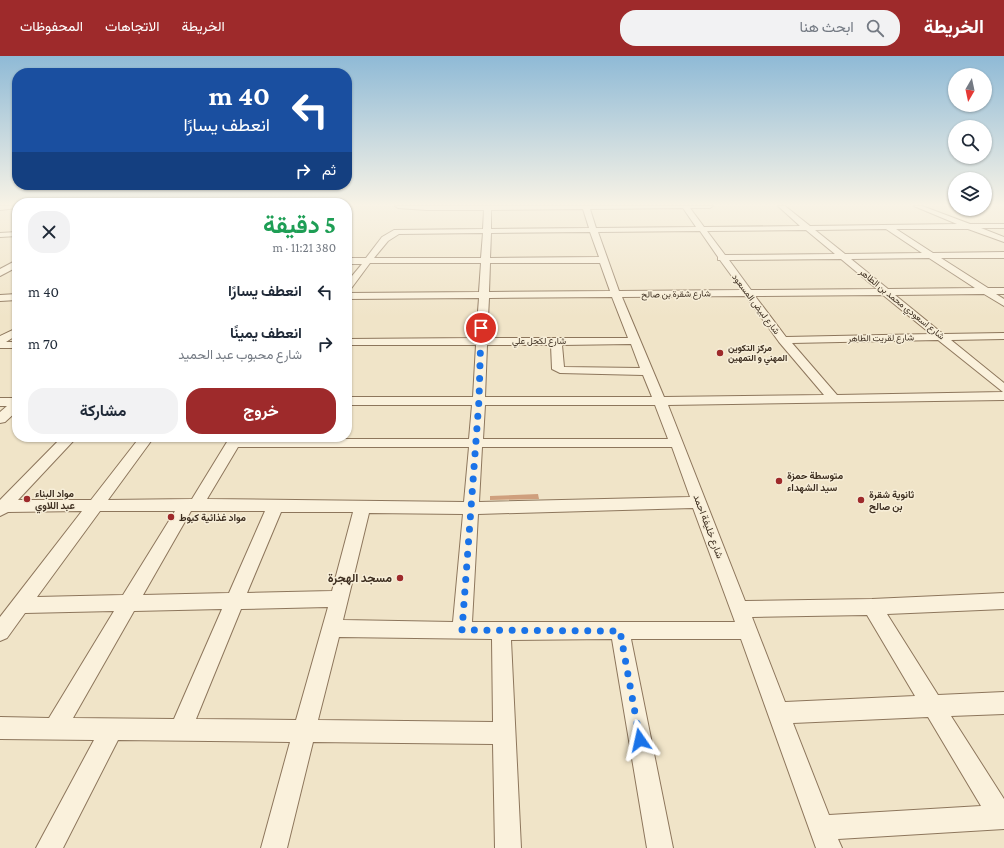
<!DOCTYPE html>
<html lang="ar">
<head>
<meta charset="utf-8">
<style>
	:root { --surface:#fff; --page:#f2f2f3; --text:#1f2937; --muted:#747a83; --accent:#9e2a2b }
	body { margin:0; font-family:"Crimson Pro",Vazirmatn,serif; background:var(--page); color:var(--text); direction:rtl; height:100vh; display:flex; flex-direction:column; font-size:15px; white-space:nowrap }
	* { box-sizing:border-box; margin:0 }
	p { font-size:13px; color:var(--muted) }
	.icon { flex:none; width:22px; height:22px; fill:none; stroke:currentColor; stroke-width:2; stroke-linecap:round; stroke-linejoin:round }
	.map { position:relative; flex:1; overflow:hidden; direction:ltr }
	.details { position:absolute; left:12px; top:142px; width:340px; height:244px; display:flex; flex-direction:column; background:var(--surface); border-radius:16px; box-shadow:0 1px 3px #0004; direction:rtl }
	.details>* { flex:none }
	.top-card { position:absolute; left:12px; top:12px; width:340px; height:122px; border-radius:16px; box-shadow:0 1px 3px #0004; direction:rtl; background:#1a4fa0; color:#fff; overflow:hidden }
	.needle { width:26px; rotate:189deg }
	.fabs { position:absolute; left:948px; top:12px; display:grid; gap:8px }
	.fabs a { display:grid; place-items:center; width:44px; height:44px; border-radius:50%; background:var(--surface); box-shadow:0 1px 3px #0004; font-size:20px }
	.pin { position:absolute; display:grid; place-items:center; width:34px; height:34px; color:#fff; margin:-17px; border:2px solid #fff; border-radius:50%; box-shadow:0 1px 4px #0007 }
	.me { position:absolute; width:44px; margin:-22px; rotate:349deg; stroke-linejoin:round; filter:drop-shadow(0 0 3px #0008) }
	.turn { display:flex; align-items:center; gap:14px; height:84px; padding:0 16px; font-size:18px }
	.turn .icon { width:52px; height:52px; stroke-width:2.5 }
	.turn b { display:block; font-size:28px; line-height:34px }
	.then { display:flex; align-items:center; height:38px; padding:0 16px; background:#0003; gap:8px; font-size:15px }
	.round { display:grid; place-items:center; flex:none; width:42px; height:42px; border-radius:16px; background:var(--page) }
	.overview { display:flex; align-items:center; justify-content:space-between; height:68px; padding:0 16px }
	h1 { font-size:24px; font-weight:700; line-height:30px; color:#1e9e55 }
	.cta { display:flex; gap:8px; margin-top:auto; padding:8px 16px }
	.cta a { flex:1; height:46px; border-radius:16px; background:var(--accent); color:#fff; font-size:16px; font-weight:700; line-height:46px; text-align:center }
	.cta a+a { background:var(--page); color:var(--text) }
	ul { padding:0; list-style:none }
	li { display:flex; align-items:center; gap:12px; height:52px; padding:0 16px }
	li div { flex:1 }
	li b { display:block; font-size:15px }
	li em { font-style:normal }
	header { display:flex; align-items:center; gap:24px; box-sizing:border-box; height:56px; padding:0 20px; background:var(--accent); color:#fff }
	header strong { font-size:19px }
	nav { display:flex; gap:22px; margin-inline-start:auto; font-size:14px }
	.search { width:280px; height:36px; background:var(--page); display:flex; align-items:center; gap:10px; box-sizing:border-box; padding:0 14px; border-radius:16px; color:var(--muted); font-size:15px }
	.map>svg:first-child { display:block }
	.building { fill:#cf9f7d }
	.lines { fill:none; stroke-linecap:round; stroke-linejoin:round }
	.minor-casing { stroke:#8d765c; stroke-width:2 }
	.minor { fill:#faf1dc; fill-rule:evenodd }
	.route { stroke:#1a73e8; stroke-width:7; stroke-dasharray:0 12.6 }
	.poi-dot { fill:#9e2a2b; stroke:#f7eed8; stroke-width:1.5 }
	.labels { text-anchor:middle; stroke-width:3; stroke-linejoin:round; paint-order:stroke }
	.far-street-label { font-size:9px; fill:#3d2e20; stroke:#f7eed8 }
	.far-poi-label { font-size:9px; font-weight:bold; fill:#3d2e20; stroke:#f7eed8; text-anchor:start }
	.poi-label { font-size:10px; font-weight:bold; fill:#3d2e20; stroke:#f7eed8; text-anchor:start }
	.street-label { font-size:10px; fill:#3d2e20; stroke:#f7eed8 }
	.near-poi-label { font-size:12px; font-weight:bold; fill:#3d2e20; stroke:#f7eed8; text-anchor:end }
</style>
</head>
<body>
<header>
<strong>الخريطة</strong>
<div class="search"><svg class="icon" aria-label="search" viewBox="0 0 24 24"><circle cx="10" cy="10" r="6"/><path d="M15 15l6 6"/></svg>ابحث هنا</div>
<nav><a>الخريطة</a><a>الاتجاهات</a><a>المحفوظات</a></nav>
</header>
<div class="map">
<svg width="1004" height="792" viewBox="0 0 1004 792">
	<rect width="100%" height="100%" fill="#f0e4c8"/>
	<!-- building -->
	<polygon class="building" points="538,438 539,443 490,444 490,440"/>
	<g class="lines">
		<defs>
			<g id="minor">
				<polygon points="0,150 17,150 17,152 0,154"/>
				<path d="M395,150H713L710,152H690L704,171L800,170L778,150H785L810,170L957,168L914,150H922L970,168H1004V172H981L1004,181V186L968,173H896L933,197L1004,196V202H941L988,232H1004V238H996L1004,243V250L984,238L895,239L943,278L1004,277V283L951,284L1004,327V344L668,349L745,545L872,543L1004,537V553L887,558L938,639L1004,636V658L951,660L1004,743V773L838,783L842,792H816L741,583H631L673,792H647L612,583L511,584L521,792H495L493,688L313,686L287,792H261L290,686L118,684L63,792H36L94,684L0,683V661L49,662L114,555L25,557L7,582L0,585V561L82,455L8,456L0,460V444L62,381H77L18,444H91L140,381H154L108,444L192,443L230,381H244L243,383H469L472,349H347V341H473L476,289H347V283L476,282L479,242L347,243V237L479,236L481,207H370L350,234L347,235V226L362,208H347V202H366L382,181L394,174L483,173L484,154H427L398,152ZM683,152L696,171L596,172L590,153ZM583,153L589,172L491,173V154ZM886,173L922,197L845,198L815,174ZM806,174L835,198L725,199L707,175ZM700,175L718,201V204H720L742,234L619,235L598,176ZM590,176L599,201L490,202L491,177ZM483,177L481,202H374L388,185L399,178ZM929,202L975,232L888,233L851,203ZM841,203L877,233L751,234L729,204ZM490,207H600L610,235L489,236ZM883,239L931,278L786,281L755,240ZM746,240L779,286L824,339L664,341L622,241ZM612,241L628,282H487L489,242ZM938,284L1003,336L837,339L792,287ZM631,288L640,312L564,311L562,289ZM487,289H551L552,313L560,317L643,319L652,341H485ZM485,349H655L668,383H483ZM238,391H469L464,446L207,443ZM482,391H672L690,441L479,446ZM693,452L735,566H472L478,458ZM100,455H175L123,539L37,541ZM191,455H265L229,537L143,539ZM281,456H353L332,535L247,537ZM369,457L463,458L453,566L343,564ZM328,551L296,664L196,663L241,553ZM222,553L174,663L73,662L134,555ZM867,559L915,640L785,646L752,561ZM339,581L492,583L493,666L318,664ZM928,661L981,750L829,759L793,667Z"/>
				<polygon points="17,176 17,180 0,181 0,177"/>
				<polygon points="17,204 17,211 0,220 0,213"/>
				<polygon points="17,238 17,244 0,245 0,239"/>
				<polygon points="17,272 17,279 6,286 17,286 17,292 0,292 0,280"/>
				<polygon points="0,342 17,342 17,355 5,366 0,367 0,356 7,350 0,350"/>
			</g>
		</defs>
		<!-- minor casing -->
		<use href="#minor" class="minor-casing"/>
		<!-- minor -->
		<use href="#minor" class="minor"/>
	</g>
	<!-- sky -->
	<linearGradient id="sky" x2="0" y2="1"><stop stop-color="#8fbad6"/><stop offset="0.57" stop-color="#f8f3e6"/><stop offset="1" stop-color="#f8f3e6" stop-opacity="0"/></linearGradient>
	<rect width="1004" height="261" fill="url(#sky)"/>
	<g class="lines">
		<!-- route -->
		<polyline class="route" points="481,272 479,344 462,574 620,575 640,684"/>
	</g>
	<!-- markers -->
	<g class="poi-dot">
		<circle cx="720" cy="297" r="4"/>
		<circle cx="779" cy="425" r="4"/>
		<circle cx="27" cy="443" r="4"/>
		<circle cx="861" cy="444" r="4"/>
		<circle cx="171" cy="461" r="4"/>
		<circle cx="400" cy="522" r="4"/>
	</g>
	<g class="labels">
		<!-- far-street labels -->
		<g class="far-street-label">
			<text transform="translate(676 238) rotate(-1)" y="3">شارع شقرة بن صالح</text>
			<text transform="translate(756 248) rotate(53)" y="3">شارع لبيض المسعود</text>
			<text transform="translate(902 248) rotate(39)" y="3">شارع اسعودي محمد بن الطاهر</text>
			<text transform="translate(881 282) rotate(-1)" y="3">شارع لقريت الطاهر</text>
			<text x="539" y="288">شارع لكحل علي</text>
		</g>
		<!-- far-poi labels -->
		<g class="far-poi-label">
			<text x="728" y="295">مركز التكوين<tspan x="728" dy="10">المهني و التمهين</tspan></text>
		</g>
		<!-- poi labels -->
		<g class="poi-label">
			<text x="787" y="423">متوسطة حمزة<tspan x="787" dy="12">سيد الشهداء</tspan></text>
			<text x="35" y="441">مواد البناء<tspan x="35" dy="12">عبد اللاوي</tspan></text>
			<text x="869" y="442">ثانوية شقرة<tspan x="869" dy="12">بن صالح</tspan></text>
			<text x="179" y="465">مواد غذائية كبوط</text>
		</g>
		<!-- street labels -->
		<g class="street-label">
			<text transform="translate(709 470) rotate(69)" y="4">شارع خليفة احمد</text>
		</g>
		<!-- near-poi labels -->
		<g class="near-poi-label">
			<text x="392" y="526">مسجد الهجرة</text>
		</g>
	</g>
</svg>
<div class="fabs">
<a><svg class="needle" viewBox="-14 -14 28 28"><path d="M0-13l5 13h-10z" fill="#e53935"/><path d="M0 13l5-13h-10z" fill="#747a83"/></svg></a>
<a><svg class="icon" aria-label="search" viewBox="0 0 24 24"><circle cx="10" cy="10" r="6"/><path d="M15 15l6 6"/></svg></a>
<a><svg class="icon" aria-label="layers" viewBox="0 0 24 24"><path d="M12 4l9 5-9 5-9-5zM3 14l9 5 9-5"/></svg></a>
</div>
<div class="pin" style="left:481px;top:272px;background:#d93025"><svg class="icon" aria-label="arrive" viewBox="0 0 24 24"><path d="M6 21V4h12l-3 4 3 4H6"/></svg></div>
<svg class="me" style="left:640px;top:684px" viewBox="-20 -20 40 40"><path d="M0-17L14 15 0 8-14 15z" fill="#1a73e8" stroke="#fff" stroke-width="4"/></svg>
<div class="top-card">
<div class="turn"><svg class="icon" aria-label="left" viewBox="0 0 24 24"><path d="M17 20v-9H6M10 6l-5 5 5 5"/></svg><div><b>40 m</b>انعطف يسارًا</div></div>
<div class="then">ثم<svg class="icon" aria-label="right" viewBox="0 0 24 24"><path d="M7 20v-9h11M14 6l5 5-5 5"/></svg></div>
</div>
<section class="details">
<div class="overview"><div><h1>5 دقيقة</h1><p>380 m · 11:21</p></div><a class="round"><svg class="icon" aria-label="close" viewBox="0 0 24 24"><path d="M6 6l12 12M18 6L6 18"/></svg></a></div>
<ul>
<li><svg class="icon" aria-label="left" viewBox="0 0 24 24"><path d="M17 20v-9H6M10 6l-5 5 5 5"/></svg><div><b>انعطف يسارًا</b></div><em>40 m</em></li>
<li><svg class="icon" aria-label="right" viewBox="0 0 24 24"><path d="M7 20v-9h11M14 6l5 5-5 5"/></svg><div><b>انعطف يمينًا</b><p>شارع محبوب عبد الحميد</p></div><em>70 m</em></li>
</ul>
<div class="cta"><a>خروج</a><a>مشاركة</a></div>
</section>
</div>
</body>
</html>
